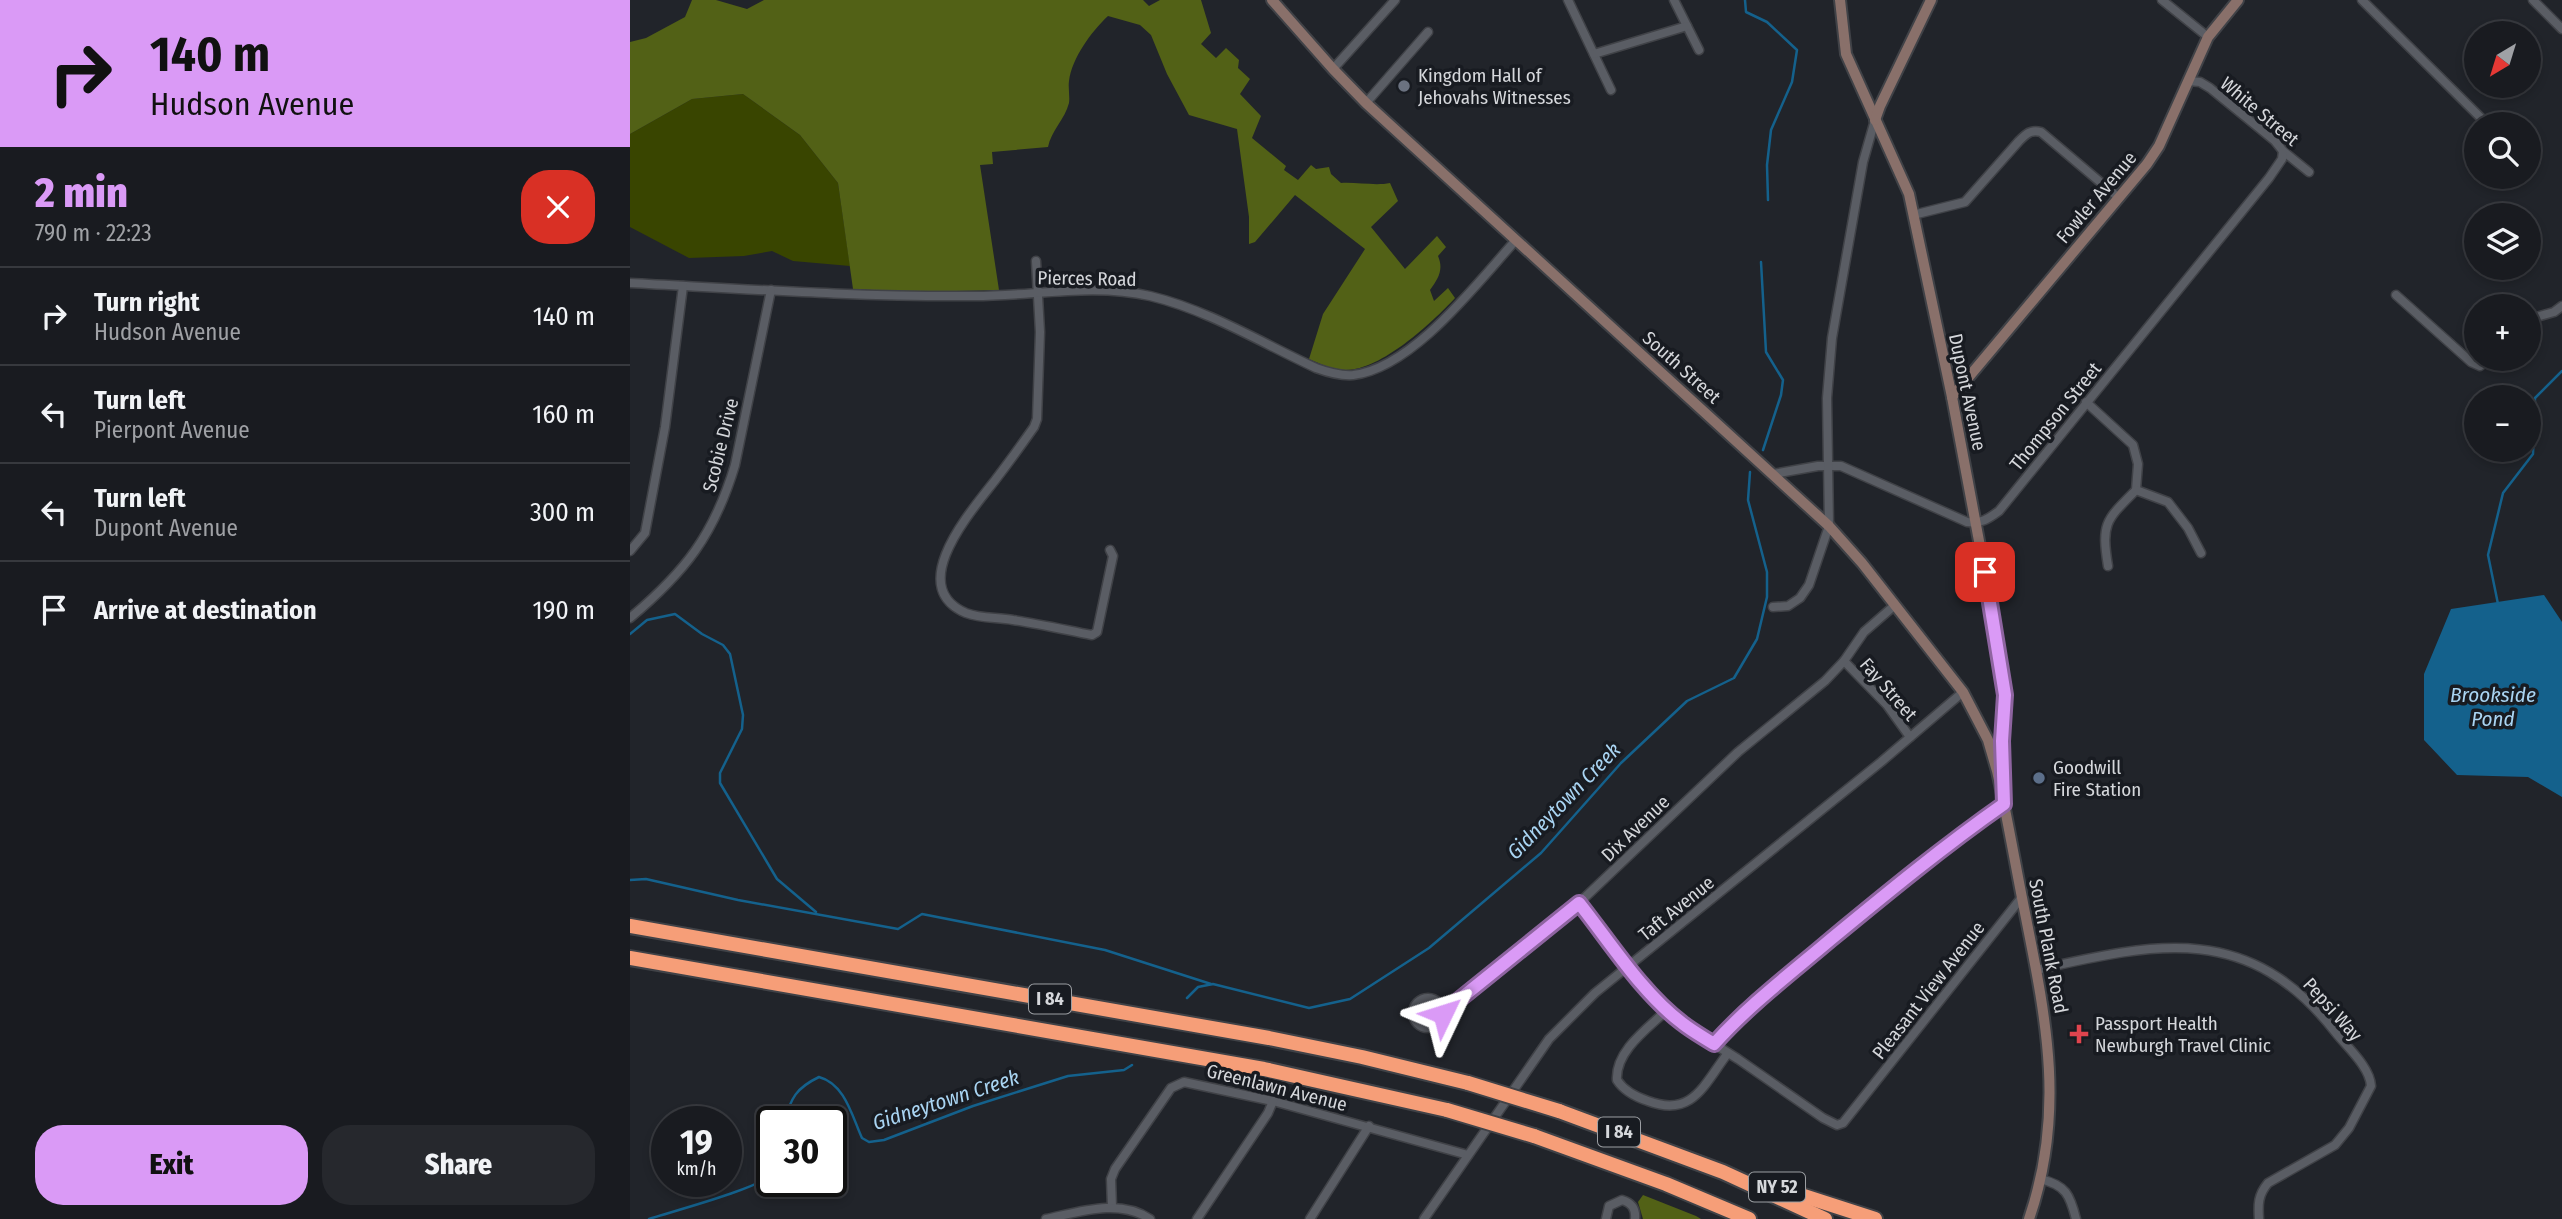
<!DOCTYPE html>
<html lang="en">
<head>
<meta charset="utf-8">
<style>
	:root { --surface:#191b20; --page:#26282d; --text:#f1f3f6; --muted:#9fa1a5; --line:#37393e; --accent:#da9af6 }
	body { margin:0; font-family:"Fira Sans Condensed",sans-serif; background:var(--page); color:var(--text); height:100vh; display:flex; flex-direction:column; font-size:26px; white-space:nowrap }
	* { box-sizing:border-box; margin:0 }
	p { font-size:23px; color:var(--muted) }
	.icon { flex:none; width:38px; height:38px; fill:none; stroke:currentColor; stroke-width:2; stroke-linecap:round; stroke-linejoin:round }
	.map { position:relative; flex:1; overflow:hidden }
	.details { display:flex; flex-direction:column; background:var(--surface); width:630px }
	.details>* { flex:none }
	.banner { background:#da9af6; color:#111; overflow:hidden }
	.needle { width:46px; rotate:218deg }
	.controls { position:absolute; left:1834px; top:21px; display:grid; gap:14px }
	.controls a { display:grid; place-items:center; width:77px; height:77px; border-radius:50%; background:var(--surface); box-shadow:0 4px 10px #0003,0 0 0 2px var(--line); font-size:35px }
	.speed { position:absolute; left:21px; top:1106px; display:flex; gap:14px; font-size:35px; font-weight:700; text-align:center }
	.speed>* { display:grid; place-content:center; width:91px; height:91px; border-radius:50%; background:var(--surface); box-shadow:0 4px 10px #0003,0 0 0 2px var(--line); line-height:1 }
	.speed small { font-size:18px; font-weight:400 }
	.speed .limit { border:4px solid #111; border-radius:10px; background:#fff; color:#111 }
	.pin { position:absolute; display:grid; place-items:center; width:60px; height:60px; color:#fff; margin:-30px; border-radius:14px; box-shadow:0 4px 10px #0006 }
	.me { position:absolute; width:77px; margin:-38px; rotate:49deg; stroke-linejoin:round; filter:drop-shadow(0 0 5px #0008) }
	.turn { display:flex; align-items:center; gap:24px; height:147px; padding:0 35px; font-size:32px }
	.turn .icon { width:91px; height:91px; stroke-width:2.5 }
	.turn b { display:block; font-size:49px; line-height:60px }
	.round { display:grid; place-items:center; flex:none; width:74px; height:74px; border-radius:28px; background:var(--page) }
	.summary { display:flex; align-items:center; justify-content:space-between; height:119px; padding:0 35px }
	h1 { font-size:42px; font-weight:800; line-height:52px; color:var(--accent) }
	.primary-button { display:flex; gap:14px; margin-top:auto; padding:14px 35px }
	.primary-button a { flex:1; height:80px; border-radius:28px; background:var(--accent); color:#111; font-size:28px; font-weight:800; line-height:80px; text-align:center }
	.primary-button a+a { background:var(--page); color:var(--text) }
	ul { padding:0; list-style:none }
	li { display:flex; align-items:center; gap:21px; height:98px; padding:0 35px; border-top:2px solid var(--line) }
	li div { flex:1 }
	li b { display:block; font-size:26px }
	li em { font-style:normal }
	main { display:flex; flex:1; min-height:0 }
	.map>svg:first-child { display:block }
	.green { fill:#394500 }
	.forest { fill:#526116 }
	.water { fill:#14618c }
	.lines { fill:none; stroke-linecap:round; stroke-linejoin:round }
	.stream { stroke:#14618c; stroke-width:2.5 }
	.street-casing { stroke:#404247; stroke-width:11 }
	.secondary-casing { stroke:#404247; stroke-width:14 }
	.highway-casing { stroke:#404247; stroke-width:18 }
	.street { stroke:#5a5d64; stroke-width:8 }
	.secondary { stroke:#89706a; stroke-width:10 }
	.highway { stroke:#f69e78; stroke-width:14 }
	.highway-bridge-casing { stroke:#404247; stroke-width:18; stroke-linecap:butt }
	.highway-bridge { stroke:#f69e78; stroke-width:14 }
	.route-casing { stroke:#8e64a0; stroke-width:18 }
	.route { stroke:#da9af6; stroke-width:12 }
	.worship-dot { fill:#6b7280; stroke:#181b21; stroke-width:2.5 }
	.service-dot { fill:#5c6f8a; stroke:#181b21; stroke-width:2.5 }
	.health-dot { fill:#e0444e; stroke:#181b21; stroke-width:2.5 }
	.labels { text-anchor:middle; stroke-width:7; stroke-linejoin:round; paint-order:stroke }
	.shield { fill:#181b21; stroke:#9c9fa3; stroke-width:2 }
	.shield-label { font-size:18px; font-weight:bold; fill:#d5d7db }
	.poi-label { font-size:19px; fill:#d5d7db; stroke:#181b21; text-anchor:start }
	.street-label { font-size:19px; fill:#d5d7db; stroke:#181b21 }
	.water-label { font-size:21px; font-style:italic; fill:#a9d4f2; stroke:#181b21 }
</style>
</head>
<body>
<main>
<section class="details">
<div class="banner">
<div class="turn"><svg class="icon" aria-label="right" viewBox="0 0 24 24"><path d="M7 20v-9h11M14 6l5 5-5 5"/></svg><div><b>140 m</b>Hudson Avenue</div></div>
</div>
<div class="summary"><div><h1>2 min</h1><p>790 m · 22:23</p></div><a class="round" style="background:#d93025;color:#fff"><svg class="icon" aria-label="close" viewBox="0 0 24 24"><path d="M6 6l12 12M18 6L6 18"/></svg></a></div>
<ul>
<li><svg class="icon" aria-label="right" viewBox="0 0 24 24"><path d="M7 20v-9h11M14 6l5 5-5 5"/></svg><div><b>Turn right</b><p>Hudson Avenue</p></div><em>140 m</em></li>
<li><svg class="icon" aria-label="left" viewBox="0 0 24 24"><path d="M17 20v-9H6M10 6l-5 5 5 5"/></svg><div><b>Turn left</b><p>Pierpont Avenue</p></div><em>160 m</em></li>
<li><svg class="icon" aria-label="left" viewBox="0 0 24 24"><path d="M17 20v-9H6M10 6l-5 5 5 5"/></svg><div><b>Turn left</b><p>Dupont Avenue</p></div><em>300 m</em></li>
<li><svg class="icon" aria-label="arrive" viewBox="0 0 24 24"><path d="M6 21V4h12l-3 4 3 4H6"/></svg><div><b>Arrive at destination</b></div><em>190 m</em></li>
</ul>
<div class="primary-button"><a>Exit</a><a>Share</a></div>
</section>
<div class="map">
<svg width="1932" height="1219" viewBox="0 0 1932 1219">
	<rect width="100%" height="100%" fill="#21242a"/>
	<!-- green -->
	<polygon class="green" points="113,94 170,135 208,183 220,266 163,261 142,251 114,256 59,258 0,227 0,134 62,99"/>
	<!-- forest -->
	<g class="forest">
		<path d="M62,0H86L117,9L134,0H513L519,6L530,0H571L581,33L571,44L586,58L596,48L609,60L608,68L620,79L610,94L631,116L622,138L656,166L654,170L668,180L681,165L686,169L699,167L701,174L711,183C726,182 746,186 760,183L768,201L741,227L775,269L807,236L816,247L808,256C814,270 808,279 800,290L804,301L818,288L825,298C802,323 751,370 716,370C702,370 691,364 679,359L693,314L735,249L665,195L625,242L619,244V217L607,129L559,115L537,74L521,35L510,25L478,16C461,32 442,58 439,81C438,88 440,96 439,103C435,119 421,131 418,147L362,152L363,164L350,165L369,290L284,292L223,289L208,183L170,135L113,94L62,99L0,134V42L16,38L55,17Z"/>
		<polygon points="1013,1195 1066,1216 1071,1219 1013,1219 1008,1202"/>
	</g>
	<!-- water -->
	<polygon class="water" points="1914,595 1932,622 1932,797 1898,777 1827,775 1794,740 1794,674 1821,609"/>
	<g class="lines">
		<!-- stream -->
		<g class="stream">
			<polyline points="1115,0 1116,12 1137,22 1167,50 1162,82 1141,130 1137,165 1138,200"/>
			<polyline points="1131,262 1136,352 1153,380 1151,395 1133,450"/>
			<polyline points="1868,604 1858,555 1873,493 1903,454 1905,398 1932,371"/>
			<polyline points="0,634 17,620 45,614 72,634 93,645 100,654 113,715 112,729 90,773 90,783 147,879 186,912"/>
			<polyline points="0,880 16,879 108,900 268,929 292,914 475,950 581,984"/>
			<polyline points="557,998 568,987 583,984 679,1008 720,999 799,948 911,853 991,763 1057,701 1104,678 1127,639 1137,597 1137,572 1118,500 1120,472"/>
			<path d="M154,1122C161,1098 166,1088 189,1077C215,1084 222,1116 232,1138L239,1142L254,1140L343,1106L438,1076L494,1070L502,1065"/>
			<path d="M19,1219C40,1212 131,1188 142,1174"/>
		</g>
		<defs>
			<g id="street">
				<polyline points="938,0 981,90"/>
				<polyline points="1044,0 1069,50"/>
				<polyline points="1532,0 1578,37"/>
				<polyline points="1732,0 1853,120"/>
				<polyline points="1903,0 1932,29"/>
				<polyline points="964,54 1057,26"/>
				<polyline points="703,69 765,0"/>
				<polyline points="1558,81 1570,82 1580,88 1645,141 1653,151 1679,172"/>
				<polyline points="736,103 798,32"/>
				<path d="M1283,215L1335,202L1389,141C1396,134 1401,129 1411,132L1489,198"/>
				<path d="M406,261L410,332L407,419L404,427C392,444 379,462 366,479C344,508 273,586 336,613C351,619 368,617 383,620C410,624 436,630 462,635L467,632L483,556L480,550"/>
				<path d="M0,283C115,289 230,297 345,296C403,296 463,283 520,296C578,310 632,343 686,368C697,372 710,376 723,375C783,368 847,283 886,240"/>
				<polyline points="1766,295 1841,362 1850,366 1859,359"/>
				<polyline points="1899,319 1924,312 1932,306"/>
				<path d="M1456,402L1503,445L1508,464L1506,490C1476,520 1471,523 1478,566"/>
				<path d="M1143,474L1188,466H1211L1337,522C1351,524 1358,519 1369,511L1639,178L1652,159L1653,151"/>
				<polyline points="1506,490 1538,502 1558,528 1571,553"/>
				<polyline points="0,551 15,533 35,427 53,286"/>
				<polyline points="1143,607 1158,606 1170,598 1179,585 1199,526 1197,398 1202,338 1233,162 1245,120"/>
				<path d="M0,618C55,572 84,535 105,465L141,290"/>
				<polyline points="1214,661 1257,705 1280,737"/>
				<polyline points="949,903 998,967 1037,1010 1052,1024 1108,1059 1193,1118 1207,1125 1213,1123 1392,897"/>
				<path d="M1406,970C1528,942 1620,922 1706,1033C1717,1047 1740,1067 1741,1086L1719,1128L1705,1145L1638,1183C1628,1195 1628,1204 1629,1219"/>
				<circle cx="798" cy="1013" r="15"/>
				<polyline points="812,1009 825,1003 949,903 1108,752 1195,681 1214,661 1234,632 1265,605"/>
				<path d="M1037,1010C1018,1028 985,1051 987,1080C994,1091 1006,1097 1018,1101C1063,1118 1074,1084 1098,1053"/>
				<polyline points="1084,1044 1112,1013 1239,908 1375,804"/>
				<path d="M1410,1179C1436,1185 1440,1195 1446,1219"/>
				<polyline points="482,1207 481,1179 485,1169 541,1088 554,1082 643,1101 838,1155"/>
				<path d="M416,1219C449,1212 489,1198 520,1219"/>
				<polyline points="567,1219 638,1113 643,1101"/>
				<polyline points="680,1219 739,1126"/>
				<polyline points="794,1219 919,1039 965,993 1251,762 1333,692"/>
				<path d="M976,1219L979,1206L992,1200C1002,1203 1006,1209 1005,1219"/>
			</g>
			<g id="secondary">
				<path d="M642,0L703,69L736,103L1199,526L1232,563L1333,692L1358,740L1367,771C1378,820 1386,869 1396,918C1417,1023 1435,1114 1399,1219"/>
				<polyline points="1210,0 1216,54 1279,194 1322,397 1364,621 1375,695 1372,741 1373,777"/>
				<polyline points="1245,120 1250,106 1301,0"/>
				<polyline points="1322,397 1517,164 1529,146 1578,37 1608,0"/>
			</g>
			<g id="highway">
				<polyline points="0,926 639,1038 732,1057 838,1083"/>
				<polyline points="0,958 634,1069 817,1110"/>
				<polyline points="929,1111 1093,1172 1195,1219"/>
				<polyline points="904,1136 1036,1184 1119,1219"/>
				<polyline points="1143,1186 1245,1219"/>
			</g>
		</defs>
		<!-- street casing -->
		<use href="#street" class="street-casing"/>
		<!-- secondary casing -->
		<use href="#secondary" class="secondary-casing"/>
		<!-- highway casing -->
		<use href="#highway" class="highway-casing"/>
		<!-- street -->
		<use href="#street" class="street"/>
		<!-- secondary -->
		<use href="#secondary" class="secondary"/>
		<!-- highway -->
		<use href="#highway" class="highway"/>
		<defs>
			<g id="highway-bridge">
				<polyline points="838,1083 929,1111"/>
				<polyline points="817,1110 904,1136"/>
			</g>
		</defs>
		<!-- highway-bridge casing -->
		<use href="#highway-bridge" class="highway-bridge-casing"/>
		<!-- highway-bridge -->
		<use href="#highway-bridge" class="highway-bridge"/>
	</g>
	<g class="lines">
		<defs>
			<path id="route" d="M813,1014V1009L825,1003L949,903C980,942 1012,993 1052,1023C1062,1031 1073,1037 1084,1044C1119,1005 1160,974 1200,940C1257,893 1314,846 1374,804L1372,741L1375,695L1355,572"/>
		</defs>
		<!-- route casing -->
		<use href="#route" class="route-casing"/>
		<!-- route -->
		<use href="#route" class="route"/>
	</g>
	<!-- markers -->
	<circle class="worship-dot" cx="774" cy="86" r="7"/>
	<circle class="service-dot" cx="1409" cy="778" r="7"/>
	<path class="health-dot" d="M1445.5 1023.5h7v7h7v7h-7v7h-7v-7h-7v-7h7z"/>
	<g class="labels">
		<!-- shield labels -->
		<g class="shield">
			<rect x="399" y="984.5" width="42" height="29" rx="5"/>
			<rect x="968" y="1117.5" width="42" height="29" rx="5"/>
			<rect x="1119" y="1172.5" width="56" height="29" rx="5"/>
		</g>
		<g class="shield-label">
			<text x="420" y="1005">I 84</text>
			<text x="989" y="1138">I 84</text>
			<text x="1147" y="1193">NY 52</text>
		</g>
		<!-- poi labels -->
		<g class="poi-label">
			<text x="788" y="82">Kingdom Hall of<tspan x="788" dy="22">Jehovahs Witnesses</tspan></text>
			<text x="1423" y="774">Goodwill<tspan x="1423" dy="22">Fire Station</tspan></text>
			<text x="1465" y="1030">Passport Health<tspan x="1465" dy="22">Newburgh Travel Clinic</tspan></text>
		</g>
		<!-- street labels -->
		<g class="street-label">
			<text transform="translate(1630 111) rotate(40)" y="7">White Street</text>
			<text transform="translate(1466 197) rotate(-50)" y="7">Fowler Avenue</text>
			<text transform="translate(457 278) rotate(1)" y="7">Pierces Road</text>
			<text transform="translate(1052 367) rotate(42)" y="7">South Street</text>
			<text transform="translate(1338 392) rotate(78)" y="7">Dupont Avenue</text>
			<text transform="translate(1425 416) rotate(-51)" y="7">Thompson Street</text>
			<text transform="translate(90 445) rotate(-76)" y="7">Scobie Drive</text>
			<text transform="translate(1259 689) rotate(49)" y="7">Fay Street</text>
			<text transform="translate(1005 828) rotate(-44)" y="7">Dix Avenue</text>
			<text transform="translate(1046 908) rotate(-39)" y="7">Taft Avenue</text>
			<text transform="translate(1419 946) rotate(79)" y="7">South Plank Road</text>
			<text transform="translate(1298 990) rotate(-52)" y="7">Pleasant View Avenue</text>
			<text transform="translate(1703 1009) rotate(48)" y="7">Pepsi Way</text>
			<text transform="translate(647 1087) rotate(14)" y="7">Greenlawn Avenue</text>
		</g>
		<!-- water labels -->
		<g class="water-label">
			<text x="1863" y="702">Brookside<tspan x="1863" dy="24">Pond</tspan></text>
			<text transform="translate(934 801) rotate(-46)" y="7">Gidneytown Creek</text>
			<text transform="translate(316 1100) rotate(-18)" y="7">Gidneytown Creek</text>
		</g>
	</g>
</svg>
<div class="controls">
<a><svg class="needle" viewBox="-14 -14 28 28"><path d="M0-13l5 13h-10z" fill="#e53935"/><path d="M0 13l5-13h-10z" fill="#9fa1a5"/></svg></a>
<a><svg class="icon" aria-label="search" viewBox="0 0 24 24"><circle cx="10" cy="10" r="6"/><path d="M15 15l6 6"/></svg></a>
<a><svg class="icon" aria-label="layers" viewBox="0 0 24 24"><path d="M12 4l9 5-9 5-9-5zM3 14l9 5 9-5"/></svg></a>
<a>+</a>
<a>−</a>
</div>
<div class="speed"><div>19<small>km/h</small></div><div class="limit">30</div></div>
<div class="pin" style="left:1355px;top:572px;background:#d93025"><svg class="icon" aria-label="arrive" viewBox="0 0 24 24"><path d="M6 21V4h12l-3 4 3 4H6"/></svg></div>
<svg class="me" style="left:813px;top:1014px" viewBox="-20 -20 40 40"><path d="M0-17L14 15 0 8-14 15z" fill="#da9af6" stroke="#fff" stroke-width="4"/></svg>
</div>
</main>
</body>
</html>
